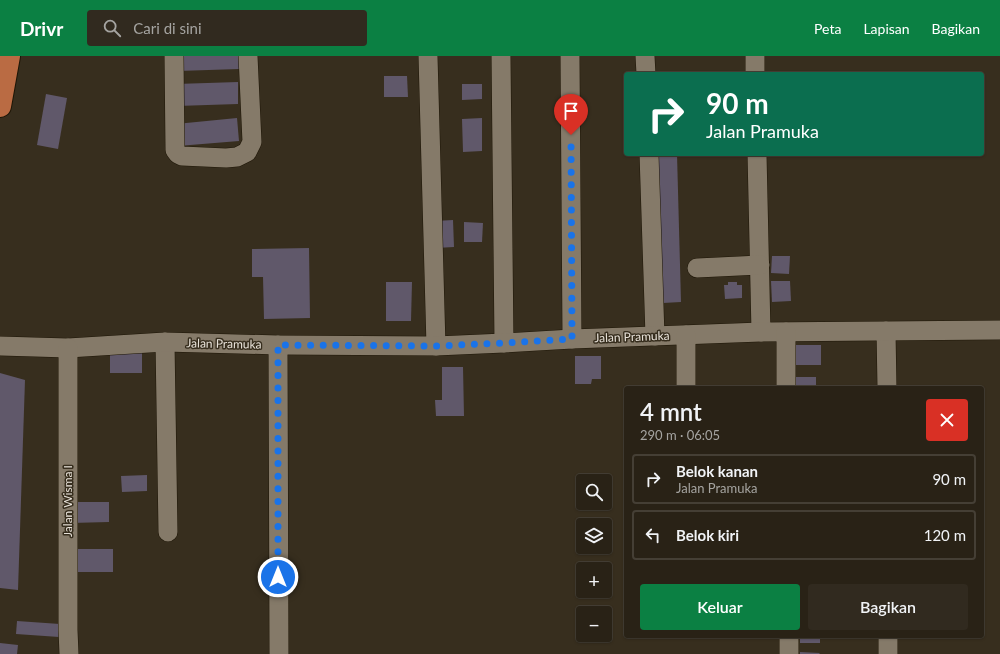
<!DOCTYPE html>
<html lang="id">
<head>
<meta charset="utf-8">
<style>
	:root { --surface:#292216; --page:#312a1f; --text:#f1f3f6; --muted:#a5a4a1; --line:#453f35; --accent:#0b8043 }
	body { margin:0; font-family:Lato,sans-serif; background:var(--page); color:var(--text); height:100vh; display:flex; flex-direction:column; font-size:15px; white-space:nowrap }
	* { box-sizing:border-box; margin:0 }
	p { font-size:13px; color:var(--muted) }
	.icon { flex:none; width:22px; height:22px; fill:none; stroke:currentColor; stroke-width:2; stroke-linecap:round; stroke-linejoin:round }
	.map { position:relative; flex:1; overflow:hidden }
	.sheet { position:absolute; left:624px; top:330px; width:360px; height:252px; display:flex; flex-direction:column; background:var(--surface); border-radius:4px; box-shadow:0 1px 3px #0004,0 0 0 1px var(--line) }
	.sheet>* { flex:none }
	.hud { position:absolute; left:624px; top:16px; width:360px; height:84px; border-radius:4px; box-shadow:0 1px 3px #0004,0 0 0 1px var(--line); background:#0b6e4f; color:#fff; overflow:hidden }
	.tools { position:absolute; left:576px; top:418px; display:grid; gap:8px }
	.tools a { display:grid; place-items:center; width:36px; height:36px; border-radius:4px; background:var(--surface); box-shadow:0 1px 3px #0004,0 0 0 1px var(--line); font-size:20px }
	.pin { position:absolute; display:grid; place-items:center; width:34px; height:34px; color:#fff; margin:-41px -17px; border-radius:50% 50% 50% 0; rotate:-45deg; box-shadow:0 0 4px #0007 }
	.pin .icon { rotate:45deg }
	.me { position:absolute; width:44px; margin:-22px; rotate:0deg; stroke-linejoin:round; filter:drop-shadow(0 0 3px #0008) }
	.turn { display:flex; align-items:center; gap:14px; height:84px; padding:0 16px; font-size:18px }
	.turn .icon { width:52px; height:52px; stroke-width:2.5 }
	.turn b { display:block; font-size:28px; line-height:34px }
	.round { display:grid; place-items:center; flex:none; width:42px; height:42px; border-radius:4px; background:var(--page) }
	.headline { display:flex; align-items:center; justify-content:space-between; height:68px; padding:0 16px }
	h1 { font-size:24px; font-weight:600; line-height:30px }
	.action { display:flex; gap:8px; margin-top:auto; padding:8px 16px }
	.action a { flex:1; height:46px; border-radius:4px; background:var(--accent); color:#fff; font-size:16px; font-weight:600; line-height:46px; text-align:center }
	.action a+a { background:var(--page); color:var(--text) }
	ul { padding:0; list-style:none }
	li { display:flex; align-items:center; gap:12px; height:50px; margin:0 8px 6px; padding:0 8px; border:2px solid var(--line); border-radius:4px }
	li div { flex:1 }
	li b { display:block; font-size:15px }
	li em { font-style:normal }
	header { display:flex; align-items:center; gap:24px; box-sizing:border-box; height:56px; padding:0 20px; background:var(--accent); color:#fff }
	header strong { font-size:19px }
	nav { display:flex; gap:22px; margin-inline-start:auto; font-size:14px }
	.search { width:280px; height:36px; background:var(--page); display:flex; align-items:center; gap:10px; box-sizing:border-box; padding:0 14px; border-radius:4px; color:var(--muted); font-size:15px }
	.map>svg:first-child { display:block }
	.building { fill:#60586a }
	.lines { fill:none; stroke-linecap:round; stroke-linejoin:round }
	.minor-casing { stroke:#1e1607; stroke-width:20 }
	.major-casing { stroke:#1e1607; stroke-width:24 }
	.minor { stroke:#857a69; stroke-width:19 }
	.major { stroke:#ba6b43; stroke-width:22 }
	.route { stroke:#1a73e8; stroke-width:7; stroke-dasharray:0 12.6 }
	.labels { text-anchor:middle; stroke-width:3; stroke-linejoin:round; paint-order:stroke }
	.street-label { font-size:12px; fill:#e8e2d9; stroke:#372e1e }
</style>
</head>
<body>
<header>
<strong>Drivr</strong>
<div class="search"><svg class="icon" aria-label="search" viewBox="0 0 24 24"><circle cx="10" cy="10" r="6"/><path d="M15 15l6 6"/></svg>Cari di sini</div>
<nav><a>Peta</a><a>Lapisan</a><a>Bagikan</a></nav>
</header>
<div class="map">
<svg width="1000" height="598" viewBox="0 0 1000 598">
	<rect width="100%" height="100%" fill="#372e1e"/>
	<!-- building -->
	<g class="building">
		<polygon points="177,0 239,0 239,13 178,15"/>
		<polygon points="384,20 407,20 408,41 384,41"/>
		<polygon points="238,26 238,48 177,50 176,28"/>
		<polygon points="462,28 482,28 482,43 462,44"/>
		<polygon points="46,38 67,42 58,93 37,89"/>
		<polygon points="237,62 239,85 178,90 176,68"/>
		<polygon points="482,62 482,95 463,96 462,63"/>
		<polygon points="658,98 677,98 681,246 663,247"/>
		<polygon points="453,164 454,191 436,192 435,165"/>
		<polygon points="464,166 483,167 482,186 464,186"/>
		<polygon points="309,192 310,262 264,263 263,221 252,221 252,193"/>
		<polygon points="772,200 790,200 789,218 771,217"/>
		<polygon points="771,225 790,225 791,245 772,246"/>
		<polygon points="386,226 412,226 411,265 386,265"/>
		<polygon points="728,226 737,226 737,229 742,229 742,242 725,243 724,229 728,229"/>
		<rect x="793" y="289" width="28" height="20"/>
		<rect x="110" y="297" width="32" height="20"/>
		<polygon points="575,300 601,300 601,323 592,323 591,328 575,328"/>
		<polygon points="442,311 463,311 464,360 436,360 435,344 442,344"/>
		<polygon points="0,317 25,324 18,534 0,532"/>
		<rect x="796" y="321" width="20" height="11"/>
		<polygon points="147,419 147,435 122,436 121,420"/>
		<polygon points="70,446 109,446 109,466 71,467"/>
		<rect x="74" y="493" width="39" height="23"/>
		<polygon points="17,565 60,568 59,581 16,578"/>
		<rect x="800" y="580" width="20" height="7"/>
		<polygon points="0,587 18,589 17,598 0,598"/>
		<polygon points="800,596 820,597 819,598 800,598"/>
	</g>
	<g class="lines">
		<defs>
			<g id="minor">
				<polyline points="174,0 175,94 178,98 182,100 226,102 237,101 247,96 252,86 248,0"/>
				<polyline points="428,0 436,290"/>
				<polyline points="501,0 504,287"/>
				<polyline points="570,0 572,283"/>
				<polyline points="645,0 646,18"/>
				<polyline points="755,0 755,18"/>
				<polyline points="649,98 655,280"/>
				<polyline points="757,98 761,276"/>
				<polyline points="697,212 760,209"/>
				<polyline points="886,275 887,332"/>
				<polyline points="165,286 168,476"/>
				<polyline points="278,289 279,598"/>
				<polyline points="0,290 68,292 165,286 278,289 436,290 504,287 572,283 761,276 1000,274"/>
				<polyline points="68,292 68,574 69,598"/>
				<polyline points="686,332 686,279"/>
				<polyline points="786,332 786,276"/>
				<polyline points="888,580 888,598"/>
				<polyline points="789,598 789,580"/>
			</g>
			<polyline id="major" points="0,50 9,0"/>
		</defs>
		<!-- minor casing -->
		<use href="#minor" class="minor-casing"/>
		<!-- major casing -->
		<use href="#major" class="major-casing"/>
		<!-- minor -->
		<use href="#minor" class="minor"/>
		<!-- major -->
		<use href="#major" class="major"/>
	</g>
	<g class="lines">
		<!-- route -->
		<polyline class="route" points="278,521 278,289 436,290 504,287 572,283 571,79"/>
	</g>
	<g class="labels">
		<!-- street labels -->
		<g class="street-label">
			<text transform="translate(632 281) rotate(-2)" y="4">Jalan Pramuka</text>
			<text transform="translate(224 288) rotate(1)" y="4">Jalan Pramuka</text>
			<text transform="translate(68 445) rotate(-90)" y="4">Jalan Wisma I</text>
		</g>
	</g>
</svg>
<div class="tools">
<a><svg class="icon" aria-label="search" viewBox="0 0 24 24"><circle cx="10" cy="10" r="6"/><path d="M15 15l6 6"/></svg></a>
<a><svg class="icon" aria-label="layers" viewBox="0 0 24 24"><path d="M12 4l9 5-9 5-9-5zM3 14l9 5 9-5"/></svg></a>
<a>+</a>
<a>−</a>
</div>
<div class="pin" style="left:571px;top:79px;background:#d93025"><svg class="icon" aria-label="arrive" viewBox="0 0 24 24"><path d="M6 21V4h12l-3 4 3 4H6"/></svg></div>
<svg class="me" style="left:278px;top:521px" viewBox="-20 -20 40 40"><circle r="17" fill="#1a73e8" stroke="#fff" stroke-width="3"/><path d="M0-11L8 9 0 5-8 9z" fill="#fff"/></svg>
<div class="hud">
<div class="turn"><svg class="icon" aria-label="right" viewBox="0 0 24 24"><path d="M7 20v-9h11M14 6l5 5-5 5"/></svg><div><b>90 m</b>Jalan Pramuka</div></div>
</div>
<section class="sheet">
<div class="headline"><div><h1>4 mnt</h1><p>290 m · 06:05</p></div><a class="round" style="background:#d93025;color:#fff"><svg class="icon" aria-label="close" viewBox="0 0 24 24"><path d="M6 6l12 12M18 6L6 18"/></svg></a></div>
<ul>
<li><svg class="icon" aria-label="right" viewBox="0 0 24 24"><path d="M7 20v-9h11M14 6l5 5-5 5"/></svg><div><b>Belok kanan</b><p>Jalan Pramuka</p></div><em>90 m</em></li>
<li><svg class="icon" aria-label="left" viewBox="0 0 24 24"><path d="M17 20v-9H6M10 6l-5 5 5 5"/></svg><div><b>Belok kiri</b></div><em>120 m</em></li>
</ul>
<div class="action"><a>Keluar</a><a>Bagikan</a></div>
</section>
</div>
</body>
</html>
